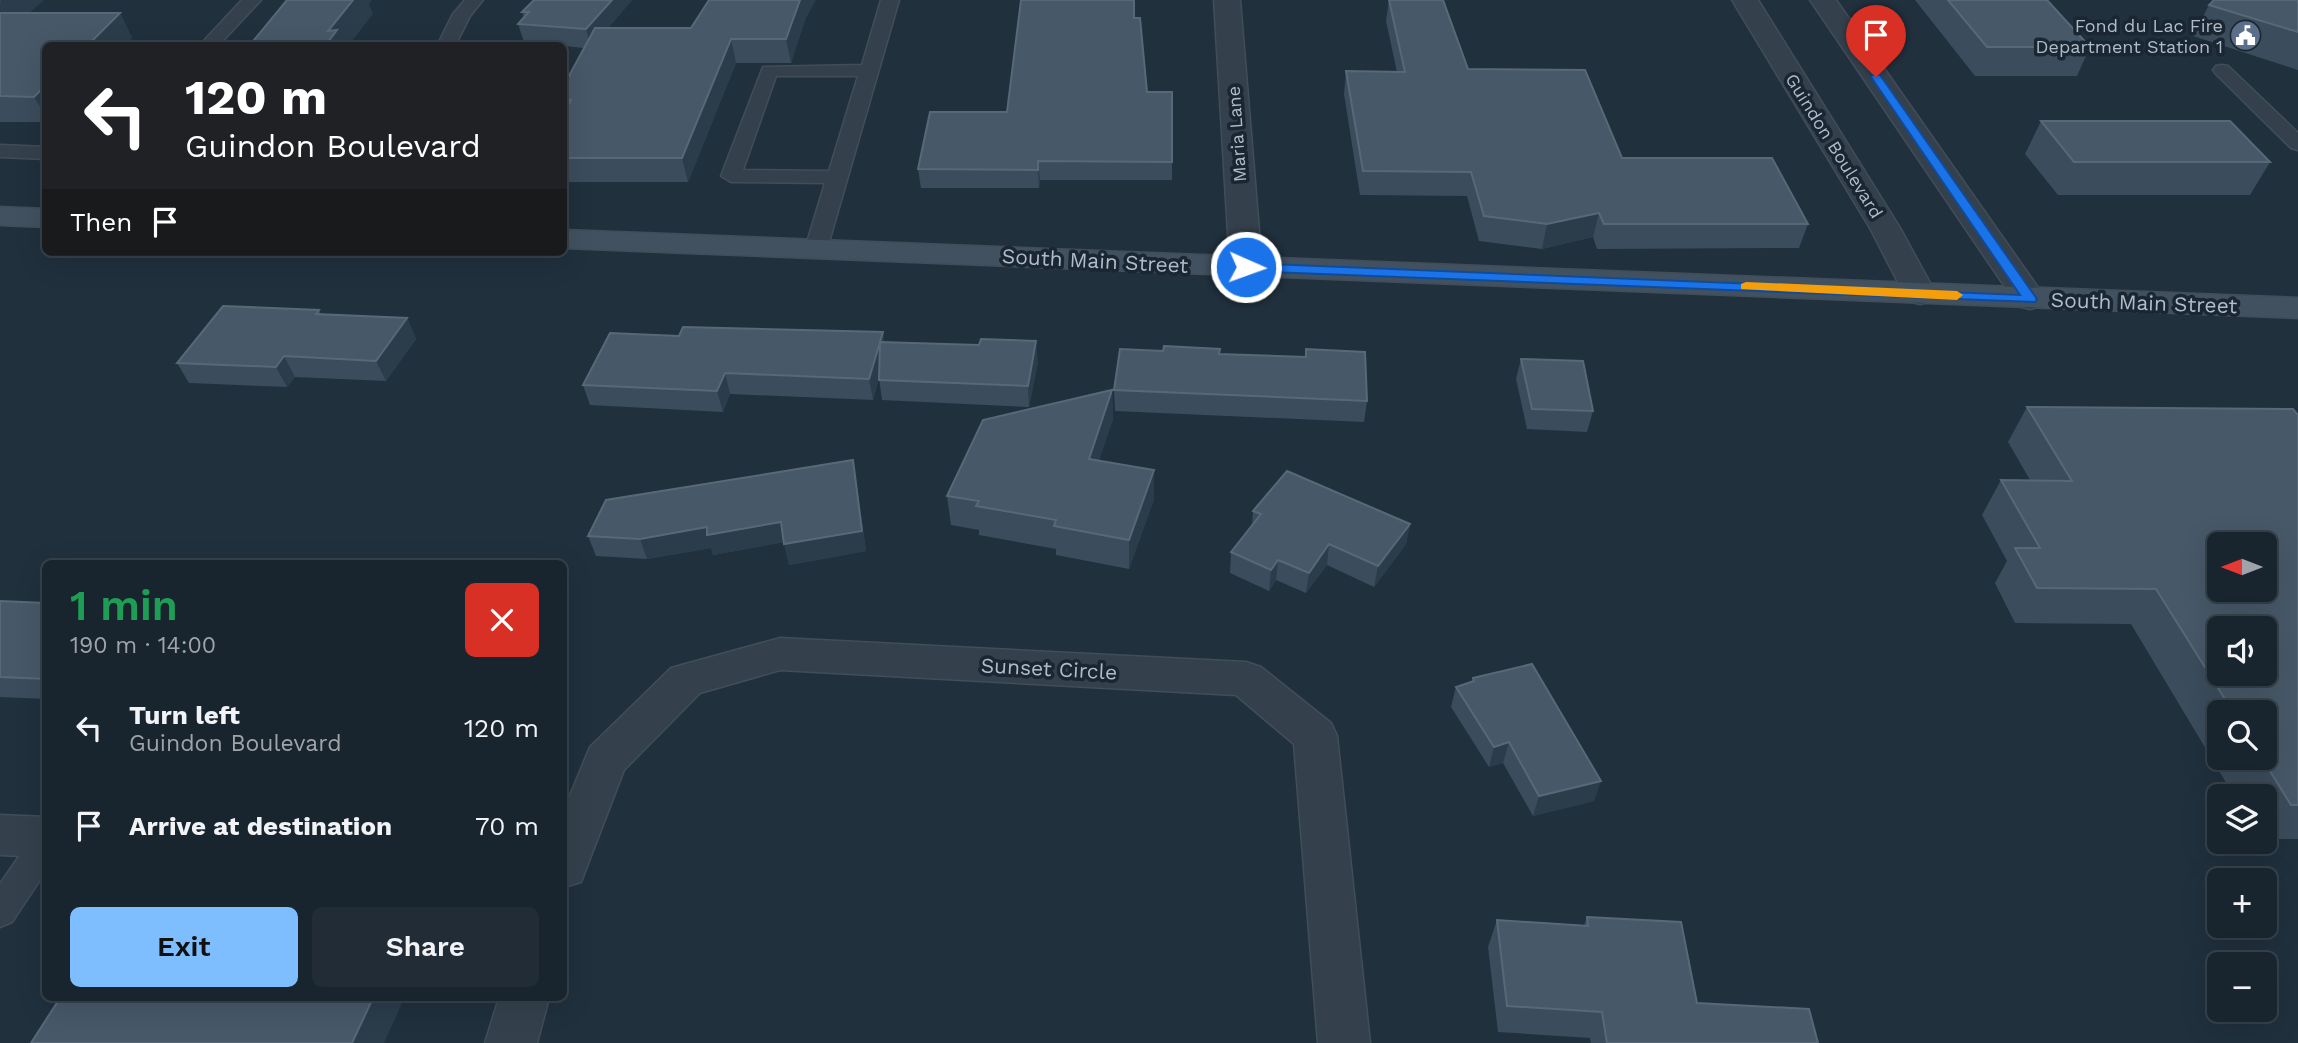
<!DOCTYPE html>
<html lang="en">
<head>
<meta charset="utf-8">
<style>
	:root { --surface:#18242e; --page:#212c36; --text:#f1f3f6; --muted:#9fa4aa; --line:#36414a; --accent:#7ebeff }
	body { margin:0; font-family:"Work Sans",sans-serif; background:var(--page); color:var(--text); height:100vh; display:flex; flex-direction:column; font-size:26px; white-space:nowrap }
	* { box-sizing:border-box; margin:0 }
	p { font-size:23px; color:var(--muted) }
	.icon { flex:none; width:38px; height:38px; fill:none; stroke:currentColor; stroke-width:2; stroke-linecap:round; stroke-linejoin:round }
	.map { position:relative; flex:1; overflow:hidden }
	.side { position:absolute; left:42px; top:560px; width:525px; height:441px; display:flex; flex-direction:column; background:var(--surface); border-radius:10px; box-shadow:0 7px 28px #0002,0 0 0 2px var(--line) }
	.side>* { flex:none }
	.banner { position:absolute; left:42px; top:42px; width:525px; height:214px; border-radius:10px; box-shadow:0 7px 28px #0002,0 0 0 2px var(--line); background:#202124; color:#fff; overflow:hidden }
	.needle { width:46px; rotate:270deg }
	.tools { position:absolute; left:2207px; top:532px; display:grid; gap:14px }
	.tools a { display:grid; place-items:center; width:70px; height:70px; border-radius:10px; background:var(--surface); box-shadow:0 7px 28px #0002,0 0 0 2px var(--line); font-size:35px }
	.pin { position:absolute; display:grid; place-items:center; width:60px; height:60px; color:#fff; margin:-72px -30px; border-radius:50% 50% 50% 0; rotate:-45deg; box-shadow:0 0 7px #0007 }
	.pin .icon { rotate:45deg }
	.me { position:absolute; width:77px; margin:-38px; rotate:92deg; stroke-linejoin:round; filter:drop-shadow(0 0 5px #0008) }
	.turn { display:flex; align-items:center; gap:24px; height:147px; padding:0 28px; font-size:32px }
	.turn .icon { width:91px; height:91px; stroke-width:2.5 }
	.turn b { display:block; font-size:49px; line-height:60px }
	.then { display:flex; align-items:center; height:66px; padding:0 28px; background:#0003; gap:14px; font-size:26px }
	.round { display:grid; place-items:center; flex:none; width:74px; height:74px; border-radius:10px; background:var(--page) }
	.headline { display:flex; align-items:center; justify-content:space-between; height:119px; padding:0 28px }
	h1 { font-size:42px; font-weight:600; line-height:52px; color:#1e9e55 }
	.cta { display:flex; gap:14px; margin-top:auto; padding:14px 28px }
	.cta a { flex:1; height:80px; border-radius:10px; background:var(--accent); color:#111; font-size:28px; font-weight:600; line-height:80px; text-align:center }
	.cta a+a { background:var(--page); color:var(--text) }
	ul { padding:0; list-style:none }
	li { display:flex; align-items:center; gap:21px; height:98px; padding:0 28px }
	li div { flex:1 }
	li b { display:block; font-size:26px }
	li em { font-style:normal }
	.map>svg:first-child { display:block }
	.lines { fill:none; stroke-linecap:round; stroke-linejoin:round }
	.service-casing { stroke:#414d59; stroke-width:3 }
	.minor-casing { stroke:#414d59; stroke-width:3 }
	.secondary-casing { stroke:#414d59; stroke-width:3 }
	.service { fill:#34414d; fill-rule:evenodd }
	.minor { fill:#34414d; fill-rule:evenodd }
	.secondary { fill:#425160; fill-rule:evenodd }
	.wall { fill:#3b4c5c; fill-rule:evenodd }
	.shaded-wall { fill:#2b3c4b }
	.building { fill:#475868; stroke:#586877; stroke-width:2; fill-rule:evenodd }
	.route { fill:#1a73e8; stroke:#114b97; stroke-width:2 }
	.slow { fill:#f59e0b }
	.labels { text-anchor:middle; stroke-width:7; stroke-linejoin:round; paint-order:stroke }
	.far-poi-label { font-size:18px; fill:#b0bcc9; stroke:#1a2632; text-anchor:end }
	.far-street-label { font-size:18px; fill:#b0bcc9; stroke:#1a2632 }
	.street-label { font-size:21px; fill:#b0bcc9; stroke:#1a2632 }
</style>
</head>
<body>
<div class="map">
<svg width="2298" height="1043" viewBox="0 0 2298 1043">
	<rect width="100%" height="100%" fill="#20303d"/>
	<g class="lines">
		<defs>
			<g id="service">
				<polygon points="242,0 261,0 218,46 199,46"/>
				<polygon points="465,0 483,0 470,16 455,46 437,46 453,14"/>
				<path d="M881,0H899L827,249L824,254H808L805,249L825,183L731,182L721,176L763,67L862,65ZM776,76H858L829,171L743,170Z"/>
				<polygon points="2222,65 2228,66 2298,133 2298,150 2291,148 2216,74 2213,70 2216,66"/>
				<polygon points="0,145 46,147 46,159 0,157"/>
				<polygon points="46,829 46,871 12,922 0,927 0,884 35,833"/>
			</g>
			<g id="minor">
				<polygon points="1214,0 1240,0 1262,267 1257,274 1246,277 1235,274 1230,267"/>
				<polygon points="1732,0 1758,0 1900,228 1936,294 1932,301 1920,304 1908,301 1904,294 1870,228"/>
				<polygon points="1810,0 1836,0 2046,299 2042,306 2030,309 2018,306"/>
				<polygon points="780,638 1246,662 1261,667 1331,723 1337,736 1370,1043 1318,1043 1294,744 1236,695 780,670 700,693 624,770 581,882 564,887 564,810 590,747 671,668"/>
				<polygon points="0,815 46,817 46,857 0,855"/>
				<polygon points="499,998 549,998 537,1043 485,1043"/>
			</g>
			<g id="secondary">
				<polygon points="0,207 46,209 46,227 0,225"/>
				<polygon points="564,230 2298,298 2298,318 564,248"/>
			</g>
		</defs>
		<!-- service casing -->
		<use href="#service" class="service-casing"/>
		<!-- minor casing -->
		<use href="#minor" class="minor-casing"/>
		<!-- secondary casing -->
		<use href="#secondary" class="secondary-casing"/>
		<!-- service -->
		<use href="#service" class="service"/>
		<!-- minor -->
		<use href="#minor" class="minor"/>
		<!-- secondary -->
		<use href="#secondary" class="secondary"/>
	</g>
	<!-- wall -->
	<g class="wall">
		<polygon points="0,0 28,13 120,13 132,38 46,46 46,122 0,122"/>
		<polygon points="534,0 632,0 608,28 691,28 805,20 791,63 736,63 688,182 564,182 564,85 584,48 524,42 518,24 524,18 522,12"/>
		<polygon points="1389,0 1443,0 1468,69 1622,158 1808,224 1799,248 1597,249 1593,237 1542,249 1479,241 1467,196 1360,195 1344,94 1346,71 1397,72 1386,21"/>
		<polygon points="1915,0 2047,0 2090,47 2077,76 1975,76"/>
		<polygon points="2298,0 2298,70 2193,36 2209,5"/>
		<polygon points="1134,18 1147,92 1172,162 1172,180 1040,180 1039,188 921,188 918,169 1007,112"/>
		<polygon points="2041,121 2270,162 2250,195 2058,195 2025,154"/>
		<polygon points="319,310 321,314 407,318 416,339 386,381 295,377 287,387 189,383 177,363"/>
		<polygon points="883,332 884,342 1038,362 1029,407 882,400 879,378 873,400 730,394 723,412 590,405 583,385 679,336"/>
		<polygon points="1306,349 1367,401 1364,422 1115,411 1114,390 1219,354 1305,357"/>
		<polygon points="1521,359 1593,411 1587,432 1527,429 1516,379"/>
		<polygon points="1112,390 1113,419 1099,460 1154,499 1129,569 1056,555 1056,549 979,535 979,530 951,525 947,496"/>
		<path d="M2027,407L2298,415V839H2264V796H2234L2131,624L2015,623L1995,583L2007,561L1982,515L2001,480H2030L2008,442ZM2219,712H2264V758H2219Z"/>
		<polygon points="856,480 866,551 789,565 784,542 713,555 711,548 647,559 596,556 588,536"/>
		<polygon points="1253,511 1410,524 1406,544 1374,587 1327,565 1306,593 1276,580 1269,591 1230,573 1231,552 1252,526"/>
		<polygon points="0,601 46,603 46,699 0,697"/>
		<polygon points="1473,678 1594,801 1533,816 1503,763 1489,767 1451,707 1456,687 1472,681"/>
		<polygon points="1587,917 1697,1003 1818,1043 1591,1043 1590,1038 1498,1032 1488,947 1497,920 1584,925"/>
	</g>
	<!-- shaded-wall -->
	<g class="shaded-wall">
		<polygon points="3,0 44,0 1,38 0,36 0,2"/>
		<polygon points="353,0 372,0 369,4 373,14 348,46 325,46 328,31"/>
		<polygon points="612,0 632,0 591,48 586,29"/>
		<polygon points="800,0 816,0 805,20 791,63 786,39"/>
		<polygon points="120,13 132,38 125,46 87,46"/>
		<polygon points="731,39 736,63 688,182 682,158"/>
		<polygon points="46,85 46,116 34,97"/>
		<polygon points="1038,161 1040,180 1039,188 1038,170"/>
		<polygon points="1599,213 1593,237 1542,249 1547,224"/>
		<polygon points="407,318 416,339 386,381 376,361"/>
		<polygon points="883,332 886,353 873,400 869,379"/>
		<polygon points="1036,341 1038,362 1029,407 1028,386"/>
		<polygon points="284,356 295,377 287,387 276,367"/>
		<polygon points="725,373 730,394 723,412 717,391"/>
		<polygon points="1112,390 1113,419 1090,488 1089,459"/>
		<polygon points="853,460 856,480 866,551 789,565 784,544"/>
		<polygon points="1154,470 1154,499 1129,569 1129,540"/>
		<polygon points="781,522 786,542 713,555 711,548 647,559 640,539 707,527"/>
		<polygon points="1410,524 1406,544 1374,587 1378,566"/>
		<polygon points="1329,544 1327,565 1306,593 1309,573"/>
		<polygon points="1278,560 1276,580 1269,591 1271,570"/>
		<polygon points="1509,742 1503,763 1489,767 1494,747"/>
		<polygon points="1601,781 1594,801 1533,816 1539,796"/>
		<polygon points="373,998 400,998 403,1001 384,1043 352,1043"/>
	</g>
	<!-- building -->
	<g class="building">
		<polygon points="287,0 353,0 328,31 337,30 325,46 249,46"/>
		<polygon points="534,0 612,0 586,29 518,24 529,12 522,12"/>
		<polygon points="709,0 800,0 786,39 731,39 682,158 564,158 564,113 571,100 564,100 564,85 595,28 691,28"/>
		<polygon points="1021,0 1134,0 1134,18 1140,18 1147,92 1172,92 1172,162 1038,161 1038,170 918,169 930,112 1007,112"/>
		<polygon points="1389,0 1443,0 1468,69 1585,70 1622,158 1772,158 1808,224 1604,224 1599,213 1547,224 1484,216 1471,172 1363,171 1346,71 1405,72"/>
		<polygon points="1948,0 2047,0 2090,47 1987,47"/>
		<polygon points="2214,0 2298,0 2298,32 2209,5"/>
		<polygon points="0,13 120,13 87,46 46,46 46,85 34,97 0,96"/>
		<polygon points="2041,121 2230,121 2270,162 2074,162"/>
		<polygon points="223,306 319,310 316,314 407,318 376,361 284,356 276,367 177,363"/>
		<polygon points="683,327 883,332 869,379 725,373 717,391 583,385 610,333 679,336"/>
		<polygon points="981,339 1036,341 1028,386 879,380 880,342 979,345"/>
		<polygon points="1164,346 1220,349 1219,354 1306,357 1306,349 1365,352 1367,401 1114,390 1120,349 1163,351"/>
		<polygon points="1521,359 1583,361 1593,411 1532,409"/>
		<polygon points="1112,390 1089,459 1154,470 1129,540 1054,526 1056,520 976,506 979,501 947,496 983,420"/>
		<path d="M2027,407L2293,409L2298,415V805H2291L2262,758H2264V712H2233L2156,589L2037,588L2015,548H2040L2001,480L2072,481ZM2219,544H2264V590H2219ZM2219,628H2264V674H2219Z"/>
		<polygon points="853,460 862,531 784,544 781,522 707,535 707,527 640,539 588,536 606,500"/>
		<polygon points="1287,471 1410,524 1378,566 1329,544 1309,573 1278,560 1271,570 1231,552 1261,514 1253,511"/>
		<polygon points="0,601 46,603 46,679 0,677"/>
		<polygon points="1532,664 1601,781 1539,796 1509,742 1494,747 1456,687 1474,681 1473,678"/>
		<polygon points="1587,917 1681,922 1697,1003 1809,1009 1818,1043 1607,1043 1602,1012 1507,1006 1497,920 1588,926"/>
		<polygon points="60,998 373,998 352,1043 31,1043"/>
	</g>
	<!-- route -->
	<polygon class="route" points="1872,75 1880,75 2037,299 2035,302 1246,271 1240,267 1246,263 2020,295 1871,77"/>
	<!-- slow -->
	<polygon class="slow" points="1746,282 1957,291 1963,295 1957,300 1741,289 1741,284"/>
	<!-- icons -->
	<defs>
		<symbol id="civic-disc" viewBox="-11 -11 22 22"><circle r="9.5" fill="#5c6f8a" stroke="#1a2632"/><path d="M-.6-6.5H3V-4.5H.6V-3L4-1V1h2V6H-6V1h2V-1L-.6-3ZM-1.2 2.5V6h2.4V2.5Z" fill="#fff"/></symbol>
	</defs>
	<g fill-rule="evenodd">
		<use href="#civic-disc" x="2228" y="18" width="35" height="35"/>
	</g>
	<g class="labels">
		<!-- far-poi labels -->
		<g class="far-poi-label">
			<text x="2223" y="32">Fond du Lac Fire<tspan x="2223" dy="21">Department Station 1</tspan></text>
		</g>
		<!-- far-street labels -->
		<g class="far-street-label">
			<text transform="translate(1237 134) rotate(-94)" y="6">Maria Lane</text>
			<text transform="translate(1834 146) rotate(58)" y="6">Guindon Boulevard</text>
		</g>
		<!-- street labels -->
		<g class="street-label">
			<text transform="translate(1095 261) rotate(3)" y="7">South Main Street</text>
			<text transform="translate(2144 303) rotate(2)" y="7">South Main Street</text>
			<text transform="translate(1049 669) rotate(3)" y="7">Sunset Circle</text>
		</g>
	</g>
</svg>
<div class="tools">
<a><svg class="needle" viewBox="-14 -14 28 28"><path d="M0-13l5 13h-10z" fill="#e53935"/><path d="M0 13l5-13h-10z" fill="#9fa4aa"/></svg></a>
<a><svg class="icon" aria-label="sound" viewBox="0 0 24 24"><path d="M4 9h4l5-4v14l-5-4H4zM17 9q2 3 0 6"/></svg></a>
<a><svg class="icon" aria-label="search" viewBox="0 0 24 24"><circle cx="10" cy="10" r="6"/><path d="M15 15l6 6"/></svg></a>
<a><svg class="icon" aria-label="layers" viewBox="0 0 24 24"><path d="M12 4l9 5-9 5-9-5zM3 14l9 5 9-5"/></svg></a>
<a>+</a>
<a>−</a>
</div>
<div class="pin" style="left:1876px;top:77px;background:#d93025"><svg class="icon" aria-label="arrive" viewBox="0 0 24 24"><path d="M6 21V4h12l-3 4 3 4H6"/></svg></div>
<svg class="me" style="left:1246px;top:267px" viewBox="-20 -20 40 40"><circle r="17" fill="#1a73e8" stroke="#fff" stroke-width="3"/><path d="M0-11L8 9 0 5-8 9z" fill="#fff"/></svg>
<div class="banner">
<div class="turn"><svg class="icon" aria-label="left" viewBox="0 0 24 24"><path d="M17 20v-9H6M10 6l-5 5 5 5"/></svg><div><b>120 m</b>Guindon Boulevard</div></div>
<div class="then">Then<svg class="icon" aria-label="arrive" viewBox="0 0 24 24"><path d="M6 21V4h12l-3 4 3 4H6"/></svg></div>
</div>
<section class="side">
<div class="headline"><div><h1>1 min</h1><p>190 m · 14:00</p></div><a class="round" style="background:#d93025;color:#fff"><svg class="icon" aria-label="close" viewBox="0 0 24 24"><path d="M6 6l12 12M18 6L6 18"/></svg></a></div>
<ul>
<li><svg class="icon" aria-label="left" viewBox="0 0 24 24"><path d="M17 20v-9H6M10 6l-5 5 5 5"/></svg><div><b>Turn left</b><p>Guindon Boulevard</p></div><em>120 m</em></li>
<li><svg class="icon" aria-label="arrive" viewBox="0 0 24 24"><path d="M6 21V4h12l-3 4 3 4H6"/></svg><div><b>Arrive at destination</b></div><em>70 m</em></li>
</ul>
<div class="cta"><a>Exit</a><a>Share</a></div>
</section>
</div>
</body>
</html>
